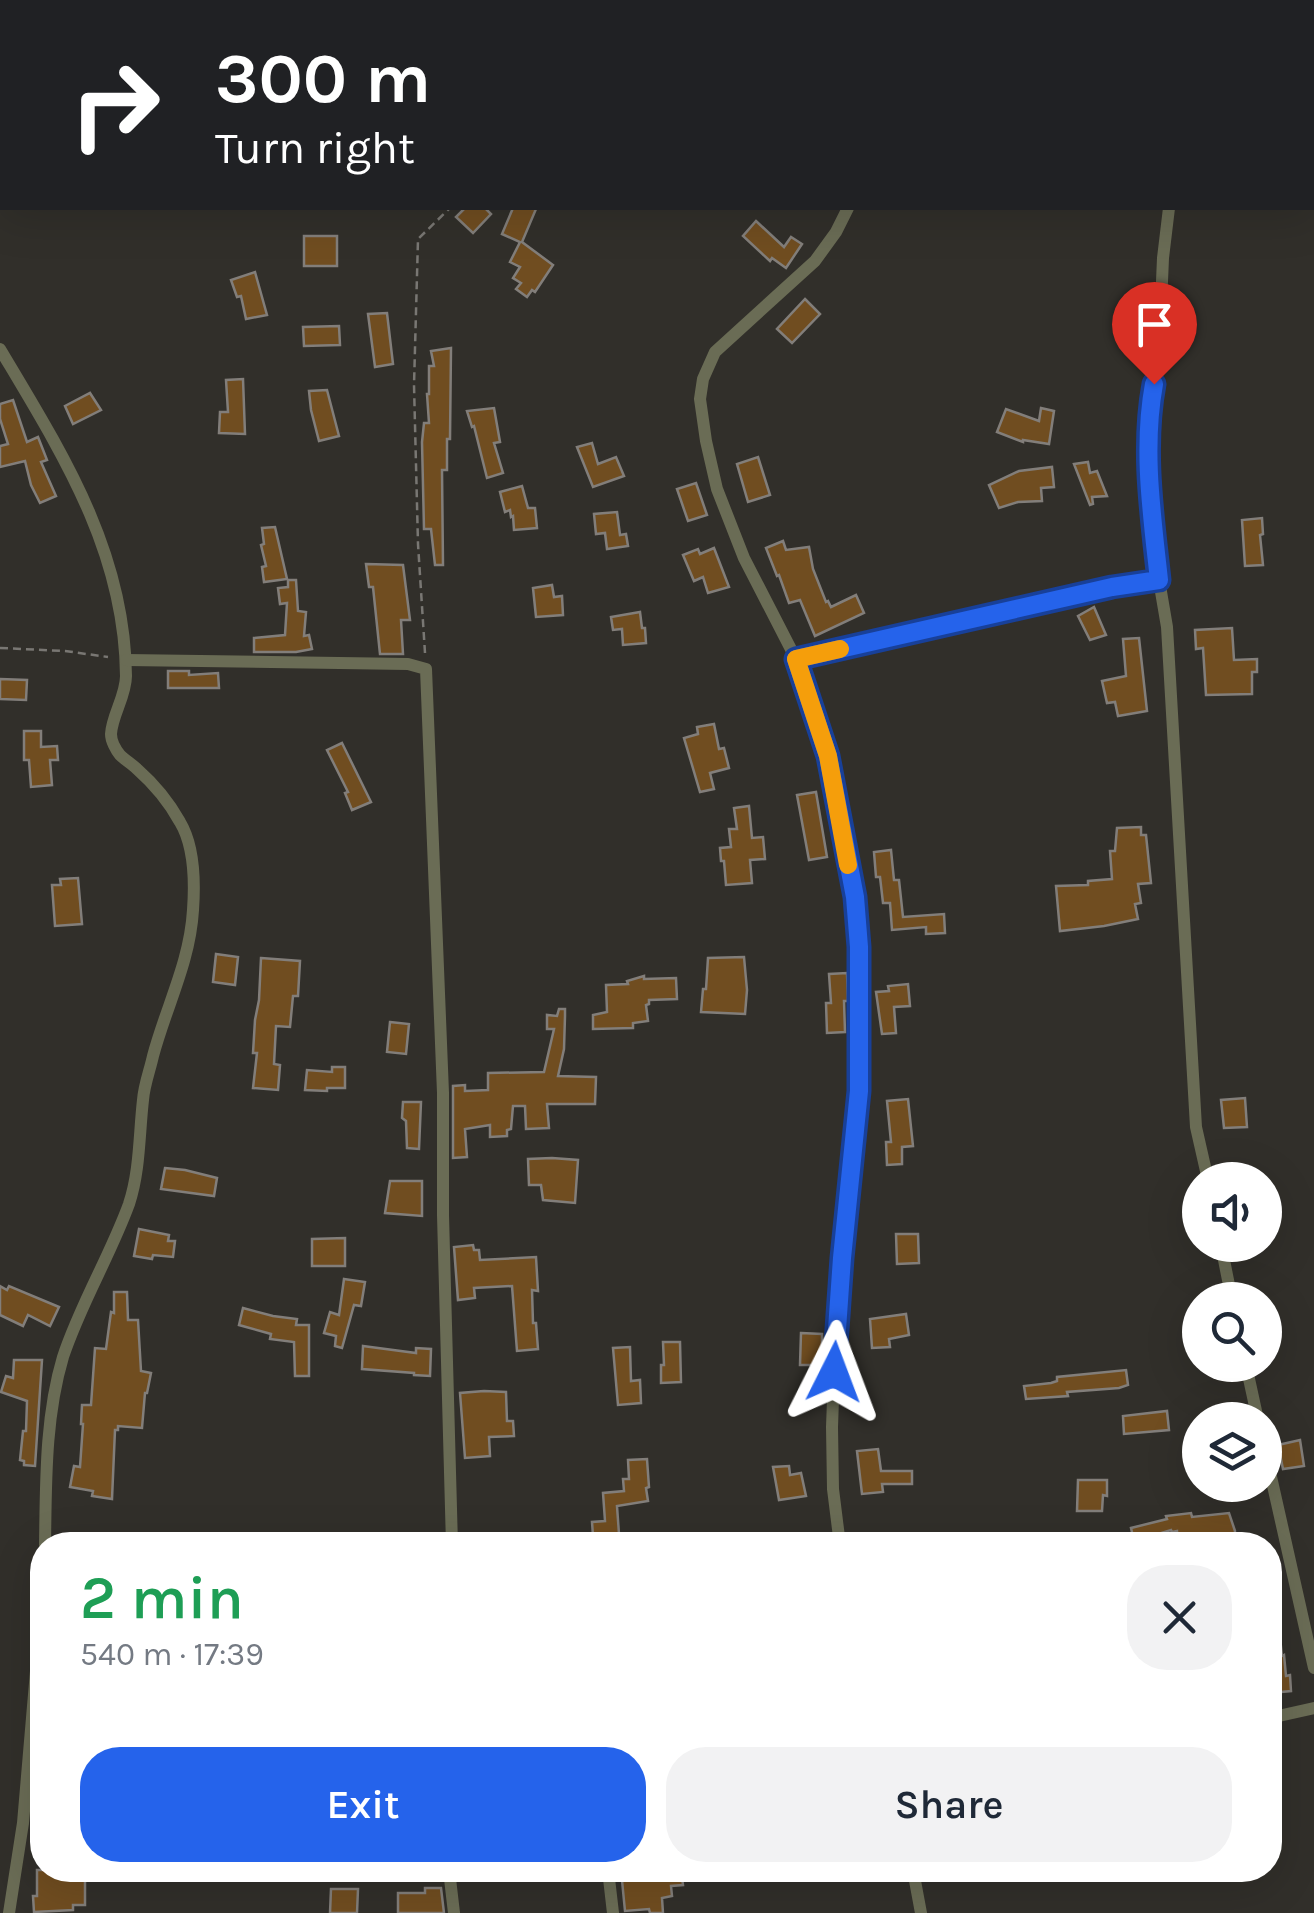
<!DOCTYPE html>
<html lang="en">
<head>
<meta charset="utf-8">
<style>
	:root { --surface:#fff; --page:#f2f2f3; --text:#1f2937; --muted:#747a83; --accent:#2563eb }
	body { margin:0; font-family:Karla,sans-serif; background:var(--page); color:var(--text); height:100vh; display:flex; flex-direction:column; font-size:38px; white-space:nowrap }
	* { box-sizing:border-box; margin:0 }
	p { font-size:32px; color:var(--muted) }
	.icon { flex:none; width:55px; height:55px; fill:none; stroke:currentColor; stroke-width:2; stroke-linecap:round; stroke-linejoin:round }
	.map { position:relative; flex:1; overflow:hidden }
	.sheet { position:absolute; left:30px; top:1532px; width:1252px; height:350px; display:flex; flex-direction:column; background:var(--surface); border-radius:40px; box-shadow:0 10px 40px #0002 }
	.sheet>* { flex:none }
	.hud { position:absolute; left:0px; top:0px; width:1315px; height:210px; box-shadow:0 10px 40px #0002; background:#202124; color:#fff; overflow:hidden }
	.buttons { position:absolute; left:1182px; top:1162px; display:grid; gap:20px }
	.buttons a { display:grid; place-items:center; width:100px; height:100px; border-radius:50%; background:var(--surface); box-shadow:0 10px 40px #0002; font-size:50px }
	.pin { position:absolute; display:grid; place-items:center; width:85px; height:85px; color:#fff; margin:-102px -42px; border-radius:50% 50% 50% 0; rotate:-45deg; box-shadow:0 0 10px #0007 }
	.pin .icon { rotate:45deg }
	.me { position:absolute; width:110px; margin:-55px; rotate:3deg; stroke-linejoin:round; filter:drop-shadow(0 0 8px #0008) }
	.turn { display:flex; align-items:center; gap:35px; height:210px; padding:0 50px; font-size:45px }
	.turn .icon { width:130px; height:130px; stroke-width:2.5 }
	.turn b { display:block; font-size:70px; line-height:85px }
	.round { display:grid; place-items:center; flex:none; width:105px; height:105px; border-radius:40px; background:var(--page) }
	.headline { display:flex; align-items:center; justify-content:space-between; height:170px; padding:0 50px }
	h1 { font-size:60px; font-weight:600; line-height:75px; color:#1e9e55 }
	.button { display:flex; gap:20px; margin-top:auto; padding:20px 50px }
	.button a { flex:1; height:115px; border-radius:40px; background:var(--accent); color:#fff; font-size:40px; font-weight:600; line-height:115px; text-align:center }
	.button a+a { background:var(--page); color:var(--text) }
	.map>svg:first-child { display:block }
	.building { fill:#704d20; stroke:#827e7a; stroke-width:2.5 }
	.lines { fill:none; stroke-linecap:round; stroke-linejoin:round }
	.path { stroke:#797773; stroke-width:2.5; stroke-dasharray:8 5; stroke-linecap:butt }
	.minor { stroke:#6a6c55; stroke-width:12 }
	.route-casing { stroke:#184099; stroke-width:25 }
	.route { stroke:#2563eb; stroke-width:18 }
	.slow { stroke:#f59e0b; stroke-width:18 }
</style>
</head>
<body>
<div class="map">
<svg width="1314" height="1913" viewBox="0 0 1314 1913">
	<rect width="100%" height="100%" fill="#312f2a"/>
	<!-- building -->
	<g class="building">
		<polygon points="465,208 485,208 491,214 473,233 456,217"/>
		<polygon points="513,208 536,209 522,242 553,265 535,292 532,290 527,297 516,289 521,283 513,278 520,267 510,262 520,242 502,234"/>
		<polygon points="756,221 784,247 791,237 802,244 786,268 772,258 770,261 743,236"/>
		<rect x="304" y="236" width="33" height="30"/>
		<polygon points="255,272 267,315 246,319 241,296 237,297 231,280"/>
		<polygon points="805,299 820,314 792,343 777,329"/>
		<polygon points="387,313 393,364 375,367 368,314"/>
		<polygon points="339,326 340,345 304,346 303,327"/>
		<polygon points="451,348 450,439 447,439 447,470 442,470 443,565 435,565 431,529 424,529 422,442 424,423 429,423 427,394 429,394 429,366 434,366 431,351"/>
		<polygon points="243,379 245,434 219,433 220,412 228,412 226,380"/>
		<polygon points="327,390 339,436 319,441 311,410 309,391"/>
		<polygon points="90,393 101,410 73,424 65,406"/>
		<polygon points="13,400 27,442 38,437 47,460 41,462 56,496 40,503 31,485 25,461 0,467 0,446 8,444 0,419 0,404"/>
		<polygon points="494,408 500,442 494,443 503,473 487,478 474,426 472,427 467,411"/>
		<polygon points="1041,408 1054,411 1049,444 1023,440 1023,442 997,432 1006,409 1039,421"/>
		<polygon points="592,443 598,464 616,457 624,476 593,487 577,447"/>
		<polygon points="758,457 770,495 748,502 737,464"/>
		<polygon points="1088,462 1090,473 1097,471 1107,496 1092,497 1093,504 1090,505 1074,464"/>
		<polygon points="1052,467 1054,487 1041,488 1042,501 1018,502 999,508 989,485 1019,471"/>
		<polygon points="696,483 707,515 688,521 677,489"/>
		<polygon points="522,486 528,508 535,508 537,528 514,530 513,516 511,517 510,510 505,512 500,492"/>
		<polygon points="617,512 620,535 626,534 628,546 607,549 605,533 596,534 594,514"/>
		<polygon points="1262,518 1263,534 1260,535 1263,565 1245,566 1242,520"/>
		<polygon points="275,527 287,579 264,582 262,567 266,566 261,545 264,544 262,528"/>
		<polygon points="783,541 786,550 809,547 813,569 826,602 828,601 831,607 856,595 864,613 815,636 800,600 789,603 779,575 777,576 766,548"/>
		<polygon points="714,548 729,587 708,593 703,577 694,581 683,555 698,549 700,554"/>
		<polygon points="366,564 403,565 410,620 401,620 403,654 380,654 373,587 369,587"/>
		<polygon points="288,580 296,580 298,611 306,612 304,636 309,635 312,649 296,652 254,652 254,638 285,635 287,603 280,604 278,588 288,587"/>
		<polygon points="552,585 554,597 562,596 563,615 536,617 533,588"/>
		<polygon points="1094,607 1106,635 1090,640 1078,616"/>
		<polygon points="640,612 642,628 645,628 646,643 623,645 622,629 613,630 611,617"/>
		<polygon points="1232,628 1234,660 1257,659 1257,672 1252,672 1252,694 1206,695 1203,648 1196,649 1195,630"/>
		<polygon points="1139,638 1147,711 1118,716 1115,702 1107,703 1102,681 1126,676 1123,639"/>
		<polygon points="168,671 189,671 189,675 218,673 219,688 168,688"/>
		<polygon points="0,679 27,680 26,700 0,699"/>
		<polygon points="714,724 719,749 724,748 729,768 710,773 714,789 700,792 684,738 698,734 697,727"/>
		<polygon points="24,731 41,731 41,747 57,746 58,760 50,760 52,785 31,787 29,760 24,760"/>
		<polygon points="342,743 371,802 352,810 345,793 348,792 327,750"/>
		<polygon points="816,792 827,857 809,860 797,795"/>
		<polygon points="749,806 752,838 763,837 765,859 750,860 752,883 726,885 724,861 721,861 720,848 731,847 729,829 737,829 734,808"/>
		<polygon points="1141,827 1141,835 1146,835 1151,883 1138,884 1141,903 1135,904 1138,919 1104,926 1060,931 1056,886 1088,885 1088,881 1112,879 1110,851 1115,851 1117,828"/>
		<polygon points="891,850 894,880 899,880 903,917 944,914 945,933 926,934 926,927 892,930 890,903 883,903 880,877 876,877 874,852"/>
		<polygon points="78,878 82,924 55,926 52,885 61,885 60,879"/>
		<polygon points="216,954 238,957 235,985 213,982"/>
		<polygon points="744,957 747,990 745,1014 701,1012 703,989 706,989 708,958"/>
		<polygon points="261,958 300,961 298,996 293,996 290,1027 276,1026 274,1064 280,1065 278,1090 253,1088 257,1053 253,1053 255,1020 259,1000"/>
		<polygon points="847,973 848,1001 844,1001 845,1032 827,1033 826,1003 831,1003 829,974"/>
		<polygon points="644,976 644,979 676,978 677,999 649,1000 649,1004 646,1005 648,1021 633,1023 633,1028 593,1029 593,1015 607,1012 606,985 628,984 627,981"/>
		<polygon points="908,984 910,1006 894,1007 896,1033 882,1034 876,992 889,991 888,986"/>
		<polygon points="559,1009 565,1009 565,1016 564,1049 558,1076 596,1077 595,1104 547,1104 549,1128 526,1129 525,1106 513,1106 511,1129 507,1130 507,1136 490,1137 490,1125 465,1129 467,1157 453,1158 453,1086 465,1085 465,1091 488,1090 488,1073 544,1072 554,1029 547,1029 547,1015 557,1016"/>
		<polygon points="390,1022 409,1024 406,1054 387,1052"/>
		<polygon points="332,1067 345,1067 345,1088 327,1088 327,1091 305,1090 307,1070 332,1072"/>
		<polygon points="1245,1098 1247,1127 1224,1128 1221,1100"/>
		<polygon points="908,1099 913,1146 902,1147 902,1164 887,1165 886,1142 891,1142 887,1101"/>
		<polygon points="403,1102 421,1102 419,1149 407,1148 406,1121 402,1118"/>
		<polygon points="552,1158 578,1160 575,1203 543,1200 541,1185 529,1185 528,1159"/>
		<polygon points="165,1168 185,1170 217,1178 214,1196 161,1189"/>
		<polygon points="390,1181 422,1181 422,1216 385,1213"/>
		<polygon points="139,1229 169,1235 168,1241 175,1241 173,1257 153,1255 152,1259 134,1256"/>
		<polygon points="896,1234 918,1234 919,1263 897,1264"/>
		<polygon points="345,1238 345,1266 312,1266 312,1239"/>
		<polygon points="473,1245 474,1250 479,1250 480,1260 536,1257 538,1291 532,1290 533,1323 536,1323 538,1349 517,1351 512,1286 474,1288 475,1298 458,1300 454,1247"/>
		<polygon points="344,1279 365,1282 361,1306 354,1305 342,1348 335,1346 336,1336 324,1333 330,1312 339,1315"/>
		<polygon points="0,1286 7,1290 9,1286 59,1307 50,1326 28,1315 23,1326 0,1315"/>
		<polygon points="114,1292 127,1292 128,1320 138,1320 141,1371 151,1373 147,1393 145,1393 142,1428 118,1426 118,1430 115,1430 112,1499 92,1496 93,1491 70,1487 74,1466 80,1467 83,1424 81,1424 82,1405 91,1405 95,1348 106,1349 111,1312 114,1313"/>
		<polygon points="243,1308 273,1316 297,1319 296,1325 309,1325 309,1376 295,1376 294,1342 270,1339 271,1334 239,1325"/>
		<polygon points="906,1314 909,1335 889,1339 890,1347 872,1348 870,1319"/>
		<polygon points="801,1333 822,1334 822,1365 800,1365"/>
		<polygon points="663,1342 680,1342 681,1382 661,1383 661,1365 664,1365"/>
		<polygon points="363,1346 416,1353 416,1348 431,1349 430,1376 414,1375 414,1373 362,1369"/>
		<polygon points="630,1347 631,1381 640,1380 641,1403 618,1405 613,1348"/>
		<polygon points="14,1360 42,1360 35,1466 24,1465 24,1461 20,1460 23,1431 26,1431 27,1401 1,1392 6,1376 13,1378"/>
		<polygon points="1126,1370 1128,1385 1119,1388 1067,1392 1068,1396 1026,1399 1024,1386 1051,1383 1057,1381 1057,1377"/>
		<polygon points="484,1391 506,1392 507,1421 513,1421 514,1436 489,1437 490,1456 465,1458 460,1393"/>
		<polygon points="1167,1411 1169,1430 1124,1434 1123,1416"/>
		<polygon points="1300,1440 1304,1466 1283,1469 1278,1445"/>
		<polygon points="878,1449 881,1471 912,1471 912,1484 882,1484 883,1492 862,1494 857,1451"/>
		<polygon points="647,1459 649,1487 646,1488 648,1501 617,1506 619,1534 593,1536 592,1522 605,1521 603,1493 624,1491 623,1479 629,1479 628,1460"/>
		<polygon points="789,1466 790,1475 801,1473 806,1496 779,1500 773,1467"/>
		<polygon points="1078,1480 1107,1480 1107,1496 1103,1495 1102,1511 1077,1511"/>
		<polygon points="1191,1513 1192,1517 1229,1513 1235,1531 1234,1545 1216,1545 1215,1537 1178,1544 1177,1531 1172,1532 1171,1530 1148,1537 1149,1542 1135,1545 1131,1528 1167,1519 1166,1516"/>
		<polygon points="1270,1629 1279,1629 1282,1656 1284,1655 1286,1676 1290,1675 1291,1691 1270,1693"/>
		<polygon points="37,1870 81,1870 81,1873 85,1873 85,1905 73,1905 73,1910 34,1912 33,1896 37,1896"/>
		<polygon points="621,1870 681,1870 683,1885 671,1886 672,1896 662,1898 663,1913 650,1913 649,1909 625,1911"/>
		<polygon points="425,1888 441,1888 444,1913 398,1913 398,1893 425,1893"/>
		<polygon points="331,1889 358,1889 357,1913 330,1913"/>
	</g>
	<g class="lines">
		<!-- path -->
		<g class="path">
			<polyline points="427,0 428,2"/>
			<polyline points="0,648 65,651 108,657"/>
			<polyline points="425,653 418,544 414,385 418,239 450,208"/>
		</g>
		<!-- minor -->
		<g class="minor">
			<polyline points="917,2 918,0"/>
			<polyline points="1229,2 1230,0"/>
			<path d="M0,349C62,453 125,551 126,676C126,696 112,715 111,734C111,741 116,750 120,755C125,760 132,764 137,769C154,784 169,802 180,822C195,847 195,882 193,910C190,962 166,1007 153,1056C150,1070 144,1085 143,1100C139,1135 140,1171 129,1204C110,1256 80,1305 63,1357C45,1417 46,1483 45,1545"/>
			<polyline points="1159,580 1150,501 1148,416 1159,351 1163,258 1169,208"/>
			<polyline points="796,659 1112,587 1159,580 1167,627 1196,1127 1208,1180"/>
			<polyline points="126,660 408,664 426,669 443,1093 443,1215 452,1545"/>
			<polyline points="1221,1245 1232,1300"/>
			<polyline points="1246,1365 1258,1420"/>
			<polyline points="1265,1450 1314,1668"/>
			<polyline points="840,1545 833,1489 832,1427 835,1344 859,1091 859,947 855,897 828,756 813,707 796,659 744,558 717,489 706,441 700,399 703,379 715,352 815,261 836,232 848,208"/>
			<polyline points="1270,1718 1314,1708"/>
			<polyline points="449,1870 454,1913"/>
			<polyline points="608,1870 613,1913"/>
			<polyline points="913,1870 921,1913"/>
			<polyline points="9,1913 23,1823 42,1601"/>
		</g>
	</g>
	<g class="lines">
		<defs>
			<path id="route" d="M834,1372L842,1258L859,1091V947L855,897L828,756L796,659L1112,587L1159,580C1152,515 1142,449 1154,384"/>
		</defs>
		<!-- route casing -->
		<use href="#route" class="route-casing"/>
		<!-- route -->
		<use href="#route" class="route"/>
		<!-- slow -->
		<polyline class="slow" points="840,649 796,659 828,756 848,865"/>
	</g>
</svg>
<div class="buttons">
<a><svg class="icon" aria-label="sound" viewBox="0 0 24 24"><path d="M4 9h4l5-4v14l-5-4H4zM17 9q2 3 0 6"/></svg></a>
<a><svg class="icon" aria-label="search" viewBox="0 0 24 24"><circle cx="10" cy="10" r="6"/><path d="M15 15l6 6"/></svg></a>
<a><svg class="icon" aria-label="layers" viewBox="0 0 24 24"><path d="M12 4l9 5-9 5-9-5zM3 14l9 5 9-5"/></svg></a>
</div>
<div class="pin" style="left:1154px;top:384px;background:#d93025"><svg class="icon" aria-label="arrive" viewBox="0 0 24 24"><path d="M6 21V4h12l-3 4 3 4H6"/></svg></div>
<svg class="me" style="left:834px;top:1372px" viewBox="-20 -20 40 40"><path d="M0-17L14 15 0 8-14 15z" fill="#2563eb" stroke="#fff" stroke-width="4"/></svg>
<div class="hud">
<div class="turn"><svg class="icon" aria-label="right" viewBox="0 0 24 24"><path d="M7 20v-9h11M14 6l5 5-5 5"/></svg><div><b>300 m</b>Turn right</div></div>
</div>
<section class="sheet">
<div class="headline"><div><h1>2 min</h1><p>540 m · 17:39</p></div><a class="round"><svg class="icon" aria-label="close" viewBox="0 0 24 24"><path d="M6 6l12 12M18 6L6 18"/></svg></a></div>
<div class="button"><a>Exit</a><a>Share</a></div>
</section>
</div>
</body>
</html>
